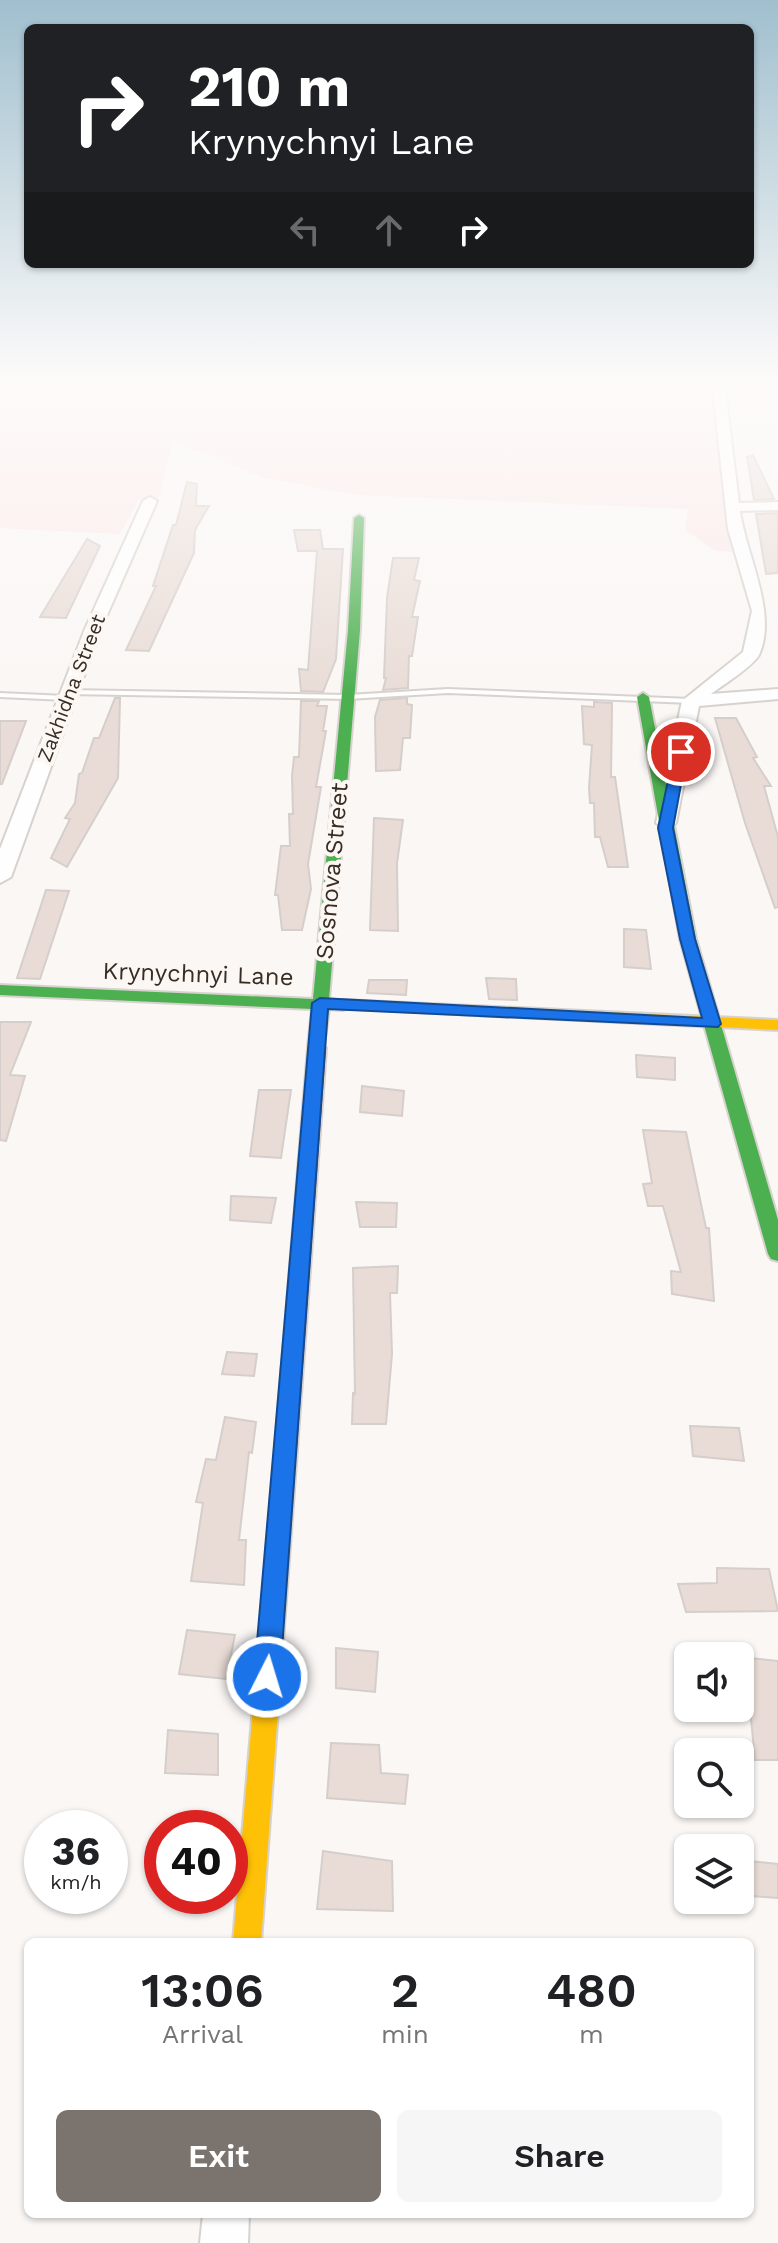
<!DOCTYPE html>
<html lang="en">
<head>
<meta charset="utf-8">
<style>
	:root { --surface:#fff; --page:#f6f6f6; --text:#202124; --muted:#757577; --accent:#7b746e }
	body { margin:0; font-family:"Work Sans",sans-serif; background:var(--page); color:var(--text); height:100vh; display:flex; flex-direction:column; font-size:30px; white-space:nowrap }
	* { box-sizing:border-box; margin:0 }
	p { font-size:26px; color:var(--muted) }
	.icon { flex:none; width:44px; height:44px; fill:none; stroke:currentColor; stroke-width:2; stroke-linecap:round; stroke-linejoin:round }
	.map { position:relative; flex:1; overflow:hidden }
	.panel { position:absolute; left:24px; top:1938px; width:730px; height:280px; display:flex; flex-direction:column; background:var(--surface); border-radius:12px; box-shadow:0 2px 6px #0004 }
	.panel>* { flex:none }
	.banner { position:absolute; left:24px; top:24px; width:730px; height:244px; border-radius:12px; box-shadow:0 2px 6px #0004; background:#202124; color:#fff; overflow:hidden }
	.fabs { position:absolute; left:674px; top:1642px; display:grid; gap:16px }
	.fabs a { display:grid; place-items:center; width:80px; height:80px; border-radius:12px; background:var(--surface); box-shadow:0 2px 6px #0004; font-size:40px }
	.speed { position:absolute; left:24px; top:1810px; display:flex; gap:16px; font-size:40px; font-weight:700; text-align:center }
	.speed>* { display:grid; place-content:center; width:104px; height:104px; border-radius:50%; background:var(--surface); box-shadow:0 2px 6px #0004; line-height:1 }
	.speed small { font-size:20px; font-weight:400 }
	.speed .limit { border:12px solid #d22; background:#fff; color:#111 }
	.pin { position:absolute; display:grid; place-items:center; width:68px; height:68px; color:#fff; margin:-34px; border:4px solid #fff; border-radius:50%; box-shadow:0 2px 8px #0007 }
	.me { position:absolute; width:88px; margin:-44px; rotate:5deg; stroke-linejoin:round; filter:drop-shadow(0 0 6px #0008) }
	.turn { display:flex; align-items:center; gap:28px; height:168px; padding:0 32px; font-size:36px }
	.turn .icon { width:104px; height:104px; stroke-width:2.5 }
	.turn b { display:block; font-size:56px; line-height:68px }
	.lanes { display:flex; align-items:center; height:76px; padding:0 32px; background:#0003; justify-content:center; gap:40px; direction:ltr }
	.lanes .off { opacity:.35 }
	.eta { display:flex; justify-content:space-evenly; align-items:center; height:136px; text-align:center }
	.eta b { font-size:48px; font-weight:600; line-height:56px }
	.cta { display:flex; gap:16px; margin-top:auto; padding:16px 32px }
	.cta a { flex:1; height:92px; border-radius:12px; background:var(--accent); color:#fff; font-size:32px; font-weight:600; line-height:92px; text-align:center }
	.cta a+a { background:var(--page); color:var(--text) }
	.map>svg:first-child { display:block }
	.green { fill:#fae9e7 }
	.building { fill:#e9dcd6; stroke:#d5cecb; stroke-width:2 }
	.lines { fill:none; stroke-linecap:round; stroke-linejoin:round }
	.lane-casing { stroke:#d7d2cd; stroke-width:4 }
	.street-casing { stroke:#d7d2cd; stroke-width:4 }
	.fast-casing { stroke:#d7d2cd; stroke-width:4 }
	.slow-casing { stroke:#d7d2cd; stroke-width:4 }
	.jam-casing { stroke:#d7d2cd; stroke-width:4 }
	.lane { fill:#fefefe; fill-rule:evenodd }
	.street { fill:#fefefe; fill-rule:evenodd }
	.fast { fill:#4caf50; fill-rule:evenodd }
	.slow { fill:#ffc107; fill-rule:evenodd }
	.jam { fill:#c62828; fill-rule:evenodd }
	.route { fill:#1a73e8; stroke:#114b97; stroke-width:2 }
	.labels { text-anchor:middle; stroke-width:8; stroke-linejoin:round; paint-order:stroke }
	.far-street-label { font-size:20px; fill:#362d25; stroke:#fcf7f3 }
	.street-label { font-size:24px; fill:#362d25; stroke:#fcf7f3 }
</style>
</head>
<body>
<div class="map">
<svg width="778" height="2243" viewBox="0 0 778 2243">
	<rect width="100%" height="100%" fill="#faf7f5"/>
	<!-- green -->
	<polygon class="green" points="0,381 34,381 29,385 106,405 132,406 164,381 718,381 745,554 714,550 685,530 688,509 357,495 265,478 173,441 159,498 139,499 120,534 0,528"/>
	<!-- building -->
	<g class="building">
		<polygon points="753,455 774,499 754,500 747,457"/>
		<polygon points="187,482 197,484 196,506 209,506 195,530 194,553 149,651 126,650 156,586 153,586 173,525 176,525"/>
		<polygon points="778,513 778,573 766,574 756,514"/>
		<polygon points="294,530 320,530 323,549 343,549 336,659 323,692 301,691 299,669 308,670 317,551 298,551"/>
		<polygon points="87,539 100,546 66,618 40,617"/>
		<polygon points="393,558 419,558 414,580 420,581 412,617 418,617 412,656 409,656 408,688 383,690 386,678 384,678 387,598"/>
		<polygon points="115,698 120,698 118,778 67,867 51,858 70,819 65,818 75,803 79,774 82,773 94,738 99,738"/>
		<polygon points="407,698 407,704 412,705 410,738 403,738 400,770 376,771 375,717 380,700"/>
		<polygon points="301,701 319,701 317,706 327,706 323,731 326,731 316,787 321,787 308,864 311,889 302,930 282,930 278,895 275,895 281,846 290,846 289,814 293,814 292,776 294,757 299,757"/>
		<polygon points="594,702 612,703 611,777 615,777 628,867 608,867 600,837 595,837 594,803 590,803 589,788 592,745 584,744 582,706 594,707"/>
		<polygon points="715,718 736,718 757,757 753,758 771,786 764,786 778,837 778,907 775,908 745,823"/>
		<polygon points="0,721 26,721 2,784 0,784"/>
		<polygon points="374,818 403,820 397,863 398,931 370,930"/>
		<polygon points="46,890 69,891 40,979 17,978"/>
		<polygon points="624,929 646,930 651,969 624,967"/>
		<polygon points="486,978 516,979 517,1000 489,999"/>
		<polygon points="369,980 407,980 406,995 367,993"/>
		<polygon points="0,1022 31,1022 10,1075 25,1076 6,1141 0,1140"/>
		<polygon points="636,1055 675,1058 675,1080 637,1077"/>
		<polygon points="362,1086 404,1091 402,1116 360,1112"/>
		<polygon points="259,1090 291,1090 281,1158 250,1156"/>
		<polygon points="643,1130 686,1132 706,1228 709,1228 714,1301 672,1294 671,1271 681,1272 663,1206 648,1206 643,1184 652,1183"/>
		<polygon points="231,1196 276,1198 271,1223 230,1220"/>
		<polygon points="356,1202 397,1203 396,1227 360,1227"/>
		<polygon points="398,1266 397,1293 390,1293 392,1354 386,1424 352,1424 353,1393 355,1394 353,1268"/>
		<polygon points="227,1352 257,1354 254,1376 222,1374"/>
		<polygon points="225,1417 256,1422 252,1453 249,1452 239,1540 246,1540 244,1585 191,1581 203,1503 196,1502 206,1459 216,1460"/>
		<polygon points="690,1426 739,1428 744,1461 693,1456"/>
		<polygon points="717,1568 769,1569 778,1611 686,1612 678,1584 717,1583"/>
		<polygon points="187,1630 235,1635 226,1679 179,1674"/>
		<polygon points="336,1648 378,1652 375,1692 336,1688"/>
		<polygon points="740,1657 778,1661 778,1760 755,1760 749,1698 744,1698 740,1682"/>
		<polygon points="168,1730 218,1734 218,1775 165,1773"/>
		<polygon points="331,1743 379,1745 381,1773 408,1775 405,1804 327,1798"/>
		<polygon points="323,1851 392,1861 393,1911 317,1909"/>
		<polygon points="740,1860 778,1864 778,1898 740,1895"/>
	</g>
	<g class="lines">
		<defs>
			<g id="lane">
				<polygon points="448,689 691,699 695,701 691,703 448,693 348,699 68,694 64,692 68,690 348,695"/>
				<polygon points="0,693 66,696 70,698 66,700 0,697"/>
			</g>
			<g id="street">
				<path d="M712,381H724L739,503L778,502V510L740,511C746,555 778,613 759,655C752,667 723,685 711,694L778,689V699L699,706L676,823L666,829L656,823L682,701L743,652L752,611L728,529Z"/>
				<polygon points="150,497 157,501 101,629 11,877 0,883 0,849 85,629 143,501"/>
				<polygon points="203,2214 249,2214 248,2243 200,2243"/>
			</g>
			<g id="fast">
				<polygon points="359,515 364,518 360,630 329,999 349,1002 351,1005 343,1010 329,1009 323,1052 311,1052 308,1048 312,1009 0,995 0,985 313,999 348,630 354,518"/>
				<polygon points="643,693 649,697 696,939 778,1220 778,1261 771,1259 768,1254 680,939 637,697"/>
			</g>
			<g id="slow">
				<polygon points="343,1000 778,1020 778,1030 337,1008 335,1005"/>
				<polygon points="286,1440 294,1443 297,1449 261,1942 233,1942 275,1449 278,1443"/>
			</g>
			<polygon id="jam" points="317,1043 326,1048 297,1449 294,1455 286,1458 278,1455 275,1449 308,1048"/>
		</defs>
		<!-- lane casing -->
		<use href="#lane" class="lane-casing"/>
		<!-- street casing -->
		<use href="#street" class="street-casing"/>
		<!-- fast casing -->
		<use href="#fast" class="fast-casing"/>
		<!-- slow casing -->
		<use href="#slow" class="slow-casing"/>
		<!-- jam casing -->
		<use href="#jam" class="jam-casing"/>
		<!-- lane -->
		<use href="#lane" class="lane"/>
		<!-- street -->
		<use href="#street" class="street"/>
		<!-- fast -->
		<use href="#fast" class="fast"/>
		<!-- slow -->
		<use href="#slow" class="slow"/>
		<!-- jam -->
		<use href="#jam" class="jam"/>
	</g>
	<!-- sky -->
	<linearGradient id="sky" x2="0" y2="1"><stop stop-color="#a0bfce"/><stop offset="0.55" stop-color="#fdfbfa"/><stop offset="1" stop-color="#fdfbfa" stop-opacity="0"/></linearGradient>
	<rect width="778" height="695" fill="url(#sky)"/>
	<!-- route -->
	<polygon class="route" points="681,748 687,752 673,828 695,939 721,1024 718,1027 328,1009 280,1677 276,1685 267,1688 258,1685 254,1677 312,1003 320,998 702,1018 680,939 658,828 674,752"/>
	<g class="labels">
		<!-- far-street labels -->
		<g class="far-street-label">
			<text transform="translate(71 688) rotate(-69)" y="7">Zakhidna Street</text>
		</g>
		<!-- street labels -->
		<g class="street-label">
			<text transform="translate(332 871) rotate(-85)" y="8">Sosnova Street</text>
			<text transform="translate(198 974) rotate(2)" y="8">Krynychnyi Lane</text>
		</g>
	</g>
</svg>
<div class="fabs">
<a><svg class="icon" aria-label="sound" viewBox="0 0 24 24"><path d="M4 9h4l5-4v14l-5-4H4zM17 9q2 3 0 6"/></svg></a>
<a><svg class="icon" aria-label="search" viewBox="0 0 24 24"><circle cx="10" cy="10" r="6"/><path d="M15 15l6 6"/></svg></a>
<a><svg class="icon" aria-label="layers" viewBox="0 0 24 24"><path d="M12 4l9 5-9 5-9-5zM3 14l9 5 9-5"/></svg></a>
</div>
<div class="speed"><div>36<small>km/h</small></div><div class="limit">40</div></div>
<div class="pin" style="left:681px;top:752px;background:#d93025"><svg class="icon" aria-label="arrive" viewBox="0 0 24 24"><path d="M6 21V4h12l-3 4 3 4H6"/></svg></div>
<svg class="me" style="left:267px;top:1677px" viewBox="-20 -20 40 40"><circle r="17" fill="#1a73e8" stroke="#fff" stroke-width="3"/><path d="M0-11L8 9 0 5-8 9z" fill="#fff"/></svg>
<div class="banner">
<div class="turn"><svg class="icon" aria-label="right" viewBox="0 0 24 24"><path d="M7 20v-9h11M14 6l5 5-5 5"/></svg><div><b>210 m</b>Krynychnyi Lane</div></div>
<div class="lanes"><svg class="icon off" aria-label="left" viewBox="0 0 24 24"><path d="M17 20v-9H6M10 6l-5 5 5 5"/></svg><svg class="icon off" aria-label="ahead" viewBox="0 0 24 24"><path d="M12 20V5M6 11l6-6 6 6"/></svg><svg class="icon" aria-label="right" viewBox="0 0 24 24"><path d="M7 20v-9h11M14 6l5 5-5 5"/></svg></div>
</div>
<section class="panel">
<div class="eta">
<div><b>13:06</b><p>Arrival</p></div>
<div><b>2</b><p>min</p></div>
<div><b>480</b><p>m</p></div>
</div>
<div class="cta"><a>Exit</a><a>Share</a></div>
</section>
</div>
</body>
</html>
